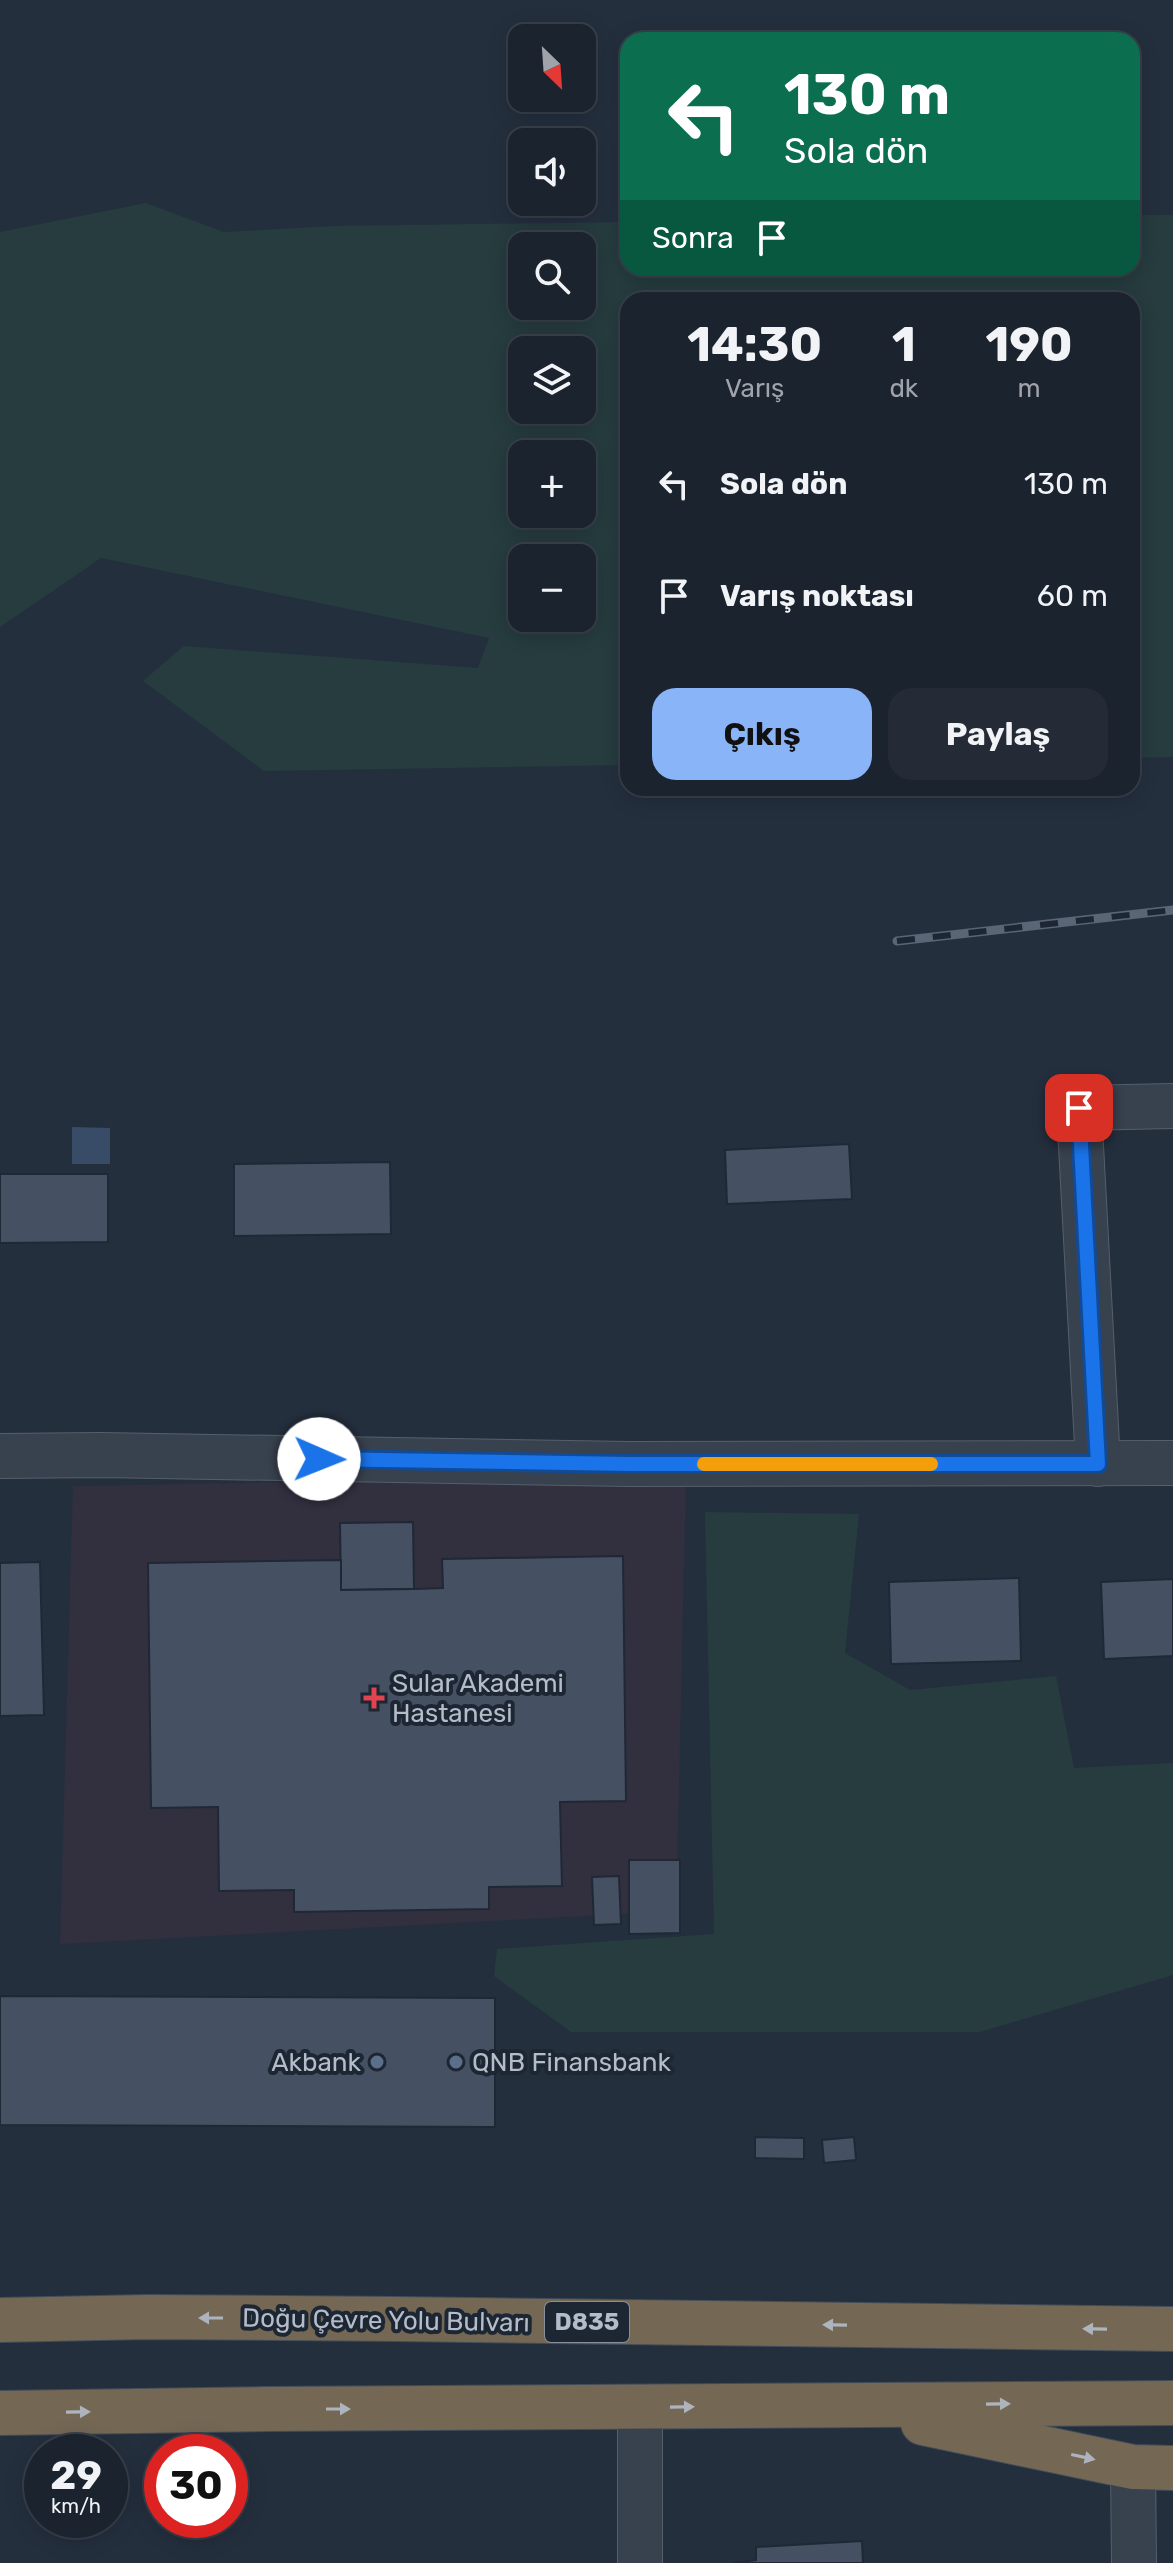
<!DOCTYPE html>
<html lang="tr">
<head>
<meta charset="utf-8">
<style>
	:root { --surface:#1b232e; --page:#242b36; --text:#f1f3f6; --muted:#a0a4aa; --line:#39404a; --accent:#8ab4f8 }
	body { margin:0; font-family:Rubik,sans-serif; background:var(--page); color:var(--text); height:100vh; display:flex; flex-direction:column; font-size:30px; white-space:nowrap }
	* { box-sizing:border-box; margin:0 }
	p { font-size:26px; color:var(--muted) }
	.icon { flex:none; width:44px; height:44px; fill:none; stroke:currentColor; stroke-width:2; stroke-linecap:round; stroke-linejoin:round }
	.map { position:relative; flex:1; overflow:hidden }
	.details { position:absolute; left:620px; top:292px; width:520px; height:504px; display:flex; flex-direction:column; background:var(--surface); border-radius:24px; box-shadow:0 4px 20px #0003,0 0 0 2px var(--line) }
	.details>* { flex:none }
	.banner { position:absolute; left:620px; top:32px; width:520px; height:244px; border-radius:24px; box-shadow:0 4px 20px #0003,0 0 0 2px var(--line); background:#0b6e4f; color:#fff; overflow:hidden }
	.needle { width:52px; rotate:155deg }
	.controls { position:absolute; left:508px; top:24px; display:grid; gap:16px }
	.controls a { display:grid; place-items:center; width:88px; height:88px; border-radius:16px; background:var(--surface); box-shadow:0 4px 20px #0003,0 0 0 2px var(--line); font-size:40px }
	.speed { position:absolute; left:24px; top:2434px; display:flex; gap:16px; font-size:40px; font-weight:700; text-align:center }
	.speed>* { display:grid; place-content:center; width:104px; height:104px; border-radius:50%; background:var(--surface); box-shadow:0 4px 20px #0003,0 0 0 2px var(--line); line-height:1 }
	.speed small { font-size:20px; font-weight:400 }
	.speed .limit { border:12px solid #d22; background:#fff; color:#111 }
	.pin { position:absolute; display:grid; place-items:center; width:68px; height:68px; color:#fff; margin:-34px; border-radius:16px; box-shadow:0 4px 12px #0006 }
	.me { position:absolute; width:88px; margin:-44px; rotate:91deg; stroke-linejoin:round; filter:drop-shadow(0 0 6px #0008) }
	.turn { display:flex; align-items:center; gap:28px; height:168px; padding:0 32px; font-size:36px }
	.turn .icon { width:104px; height:104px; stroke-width:2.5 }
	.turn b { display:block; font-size:56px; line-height:68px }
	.then { display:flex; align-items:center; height:76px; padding:0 32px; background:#0003; gap:16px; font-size:30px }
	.eta { display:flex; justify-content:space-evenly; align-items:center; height:136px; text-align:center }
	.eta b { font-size:48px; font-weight:700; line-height:56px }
	.button { display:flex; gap:16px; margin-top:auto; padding:16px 32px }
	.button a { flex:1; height:92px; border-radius:24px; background:var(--accent); color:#111; font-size:32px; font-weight:700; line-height:92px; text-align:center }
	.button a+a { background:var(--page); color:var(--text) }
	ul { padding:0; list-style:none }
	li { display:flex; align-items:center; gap:24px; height:112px; padding:0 32px }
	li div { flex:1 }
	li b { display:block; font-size:30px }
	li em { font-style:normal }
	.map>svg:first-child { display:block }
	.medical { fill:#32303f }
	.green { fill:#263c3f; fill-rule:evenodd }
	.water { fill:#394c67 }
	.building { fill:#455162; stroke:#1f2835; stroke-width:2 }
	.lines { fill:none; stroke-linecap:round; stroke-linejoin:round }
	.minor-casing { stroke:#565f6c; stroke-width:46 }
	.highway-casing { stroke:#434c59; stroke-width:46 }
	.minor { stroke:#38414e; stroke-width:44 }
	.highway { stroke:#746855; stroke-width:44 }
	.rail-casing { stroke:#5a6575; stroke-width:9 }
	.rail { stroke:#1d2633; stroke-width:6; stroke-dasharray:18; stroke-linecap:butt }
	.oneway { fill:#aeb4bd }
	.route-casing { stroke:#114b97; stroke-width:20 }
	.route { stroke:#1a73e8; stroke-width:14 }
	.slow { stroke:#f59e0b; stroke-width:14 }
	.health-dot { fill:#e0444e; stroke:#1d2633; stroke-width:3 }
	.service-dot { fill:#5c6f8a; stroke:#1d2633; stroke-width:3 }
	.labels { text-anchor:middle; stroke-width:8; stroke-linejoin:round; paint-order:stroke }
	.shield { fill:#1d2633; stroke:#878f9c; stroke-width:2 }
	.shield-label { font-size:24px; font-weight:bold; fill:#b4bcc9 }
	.poi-label { font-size:26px; fill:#b4bcc9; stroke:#1d2633; text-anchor:start }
	.street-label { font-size:26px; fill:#b4bcc9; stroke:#1d2633 }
</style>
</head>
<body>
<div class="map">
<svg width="1173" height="2563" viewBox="0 0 1173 2563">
	<rect width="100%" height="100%" fill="#242f3e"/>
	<!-- medical -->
	<polygon class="medical" points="686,1475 676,1911 60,1944 73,1486"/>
	<!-- green -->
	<g class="green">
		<path d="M146,203L224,232L335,226L628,222V268H1132V215H1173V757L1132,758V300H628V765L264,771L143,681L184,646L478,668L489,638L101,558L0,627V232ZM522,246H582V306H522ZM522,350H582V410H522ZM522,454H582V514H522ZM522,558H582V618H522Z"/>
		<polygon points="705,1512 859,1514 845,1653 910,1690 1056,1676 1074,1768 1173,1763 1173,1975 980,2032 571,2032 494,1976 497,1949 714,1934"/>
	</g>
	<!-- water -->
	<polygon class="water" points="72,1127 110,1128 110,1164 72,1164"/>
	<!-- building -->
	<g class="building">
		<polygon points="849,1144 852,1199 727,1204 725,1150"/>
		<polygon points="390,1162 391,1234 234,1236 234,1164"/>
		<polygon points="0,1174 108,1174 108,1242 0,1243"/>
		<polygon points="413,1522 414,1589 341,1590 340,1523"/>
		<polygon points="623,1556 626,1801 560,1802 562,1886 489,1887 489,1909 294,1912 294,1890 219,1891 218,1807 151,1808 148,1563 341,1560 341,1590 414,1589 443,1588 442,1559"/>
		<polygon points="40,1562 44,1715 0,1716 0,1563"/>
		<polygon points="1019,1578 1021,1661 891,1664 889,1582"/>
		<polygon points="1173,1579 1173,1656 1104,1659 1101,1582"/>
		<polygon points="629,1860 680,1860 680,1933 629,1934"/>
		<polygon points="619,1876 621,1924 594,1925 592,1877"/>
		<polygon points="0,1996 495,1998 495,2127 0,2125"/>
		<polygon points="755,2137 804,2138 804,2159 755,2158"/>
		<polygon points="854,2137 856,2160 824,2163 822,2140"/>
		<polygon points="862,2541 863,2563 732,2563 756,2560 756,2547"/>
	</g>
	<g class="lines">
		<defs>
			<g id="minor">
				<polyline points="0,1456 101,1455 629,1464 1173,1463"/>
				<polyline points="1098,1464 1079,1108 1173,1106"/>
				<polyline points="1133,2467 1134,2563"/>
				<polyline points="640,2563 640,2407"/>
			</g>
			<g id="highway">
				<polyline points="0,2320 148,2317 396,2319 1173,2329"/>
				<polyline points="0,2413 266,2409 1173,2403"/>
				<polyline points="923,2423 1133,2467 1173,2468"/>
			</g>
		</defs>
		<!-- minor casing -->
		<use href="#minor" class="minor-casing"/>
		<!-- highway casing -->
		<use href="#highway" class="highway-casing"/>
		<!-- minor -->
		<use href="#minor" class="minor"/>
		<!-- highway -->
		<use href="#highway" class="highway"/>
		<defs>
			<polyline id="rail" points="897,941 1173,910"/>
		</defs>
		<!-- rail casing -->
		<use href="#rail" class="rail-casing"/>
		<!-- rail -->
		<use href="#rail" class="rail"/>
	</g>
	<!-- one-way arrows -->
	<defs><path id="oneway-solid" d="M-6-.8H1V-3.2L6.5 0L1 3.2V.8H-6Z" transform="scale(2)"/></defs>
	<g class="oneway">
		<use href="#oneway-solid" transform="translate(211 2318) rotate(-180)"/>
		<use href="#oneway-solid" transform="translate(835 2325) rotate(-179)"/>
		<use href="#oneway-solid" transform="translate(1095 2329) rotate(-179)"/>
		<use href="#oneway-solid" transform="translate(998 2404) rotate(-1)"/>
		<use href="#oneway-solid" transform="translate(682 2407) rotate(-1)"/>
		<use href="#oneway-solid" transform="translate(338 2409)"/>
		<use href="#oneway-solid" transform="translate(78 2412) rotate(-1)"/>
		<use href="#oneway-solid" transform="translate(1083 2457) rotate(12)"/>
	</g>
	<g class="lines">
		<defs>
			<polyline id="route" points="319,1459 629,1464 1098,1464 1079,1108"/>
		</defs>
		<!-- route casing -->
		<use href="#route" class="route-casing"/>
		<!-- route -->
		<use href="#route" class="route"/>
		<!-- slow -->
		<polyline class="slow" points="704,1464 931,1464"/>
	</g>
	<!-- markers -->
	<path class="health-dot" d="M370 1686h8v8h8v8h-8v8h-8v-8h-8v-8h8z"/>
	<g class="service-dot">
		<circle cx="377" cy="2062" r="8"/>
		<circle cx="456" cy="2062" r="8"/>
	</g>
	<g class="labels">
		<!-- shield labels -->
		<rect class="shield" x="545" y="2302" width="84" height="40" rx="6"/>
		<g class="shield-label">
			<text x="587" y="2330">D835</text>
		</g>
		<!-- poi labels -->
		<g class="poi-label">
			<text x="392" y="1692">Sular Akademi<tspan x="392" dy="30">Hastanesi</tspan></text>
			<text x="361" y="2071" text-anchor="end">Akbank</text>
			<text x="472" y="2071">QNB Finansbank</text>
		</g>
		<!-- street labels -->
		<g class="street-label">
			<text transform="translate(386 2320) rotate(1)" y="9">Doğu Çevre Yolu Bulvarı</text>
		</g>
	</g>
</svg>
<div class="controls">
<a><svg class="needle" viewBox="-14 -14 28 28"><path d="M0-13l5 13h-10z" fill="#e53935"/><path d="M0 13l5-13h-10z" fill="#a0a4aa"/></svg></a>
<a><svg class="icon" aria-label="sound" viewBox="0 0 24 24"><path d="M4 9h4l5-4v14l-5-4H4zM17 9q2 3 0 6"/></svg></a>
<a><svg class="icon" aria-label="search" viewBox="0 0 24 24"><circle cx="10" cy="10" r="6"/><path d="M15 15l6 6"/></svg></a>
<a><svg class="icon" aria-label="layers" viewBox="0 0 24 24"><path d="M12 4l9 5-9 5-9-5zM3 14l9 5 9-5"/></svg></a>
<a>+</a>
<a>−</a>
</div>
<div class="speed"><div>29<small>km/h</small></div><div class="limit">30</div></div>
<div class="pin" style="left:1079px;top:1108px;background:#d93025"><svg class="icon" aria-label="arrive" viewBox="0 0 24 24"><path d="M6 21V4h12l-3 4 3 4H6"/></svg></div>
<svg class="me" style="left:319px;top:1459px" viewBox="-20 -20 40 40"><circle r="19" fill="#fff"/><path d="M0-13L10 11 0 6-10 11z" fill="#1a73e8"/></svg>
<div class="banner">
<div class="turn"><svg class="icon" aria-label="left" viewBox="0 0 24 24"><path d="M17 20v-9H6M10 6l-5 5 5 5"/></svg><div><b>130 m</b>Sola dön</div></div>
<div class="then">Sonra<svg class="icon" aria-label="arrive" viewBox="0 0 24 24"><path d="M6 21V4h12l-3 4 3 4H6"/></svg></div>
</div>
<section class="details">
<div class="eta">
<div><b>14:30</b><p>Varış</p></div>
<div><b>1</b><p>dk</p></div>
<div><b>190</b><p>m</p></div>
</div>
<ul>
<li><svg class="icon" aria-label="left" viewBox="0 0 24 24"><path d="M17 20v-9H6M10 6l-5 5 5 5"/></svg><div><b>Sola dön</b></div><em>130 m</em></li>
<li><svg class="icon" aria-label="arrive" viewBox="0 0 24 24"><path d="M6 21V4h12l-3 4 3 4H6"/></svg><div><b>Varış noktası</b></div><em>60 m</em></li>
</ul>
<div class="button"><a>Çıkış</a><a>Paylaş</a></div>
</section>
</div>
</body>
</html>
